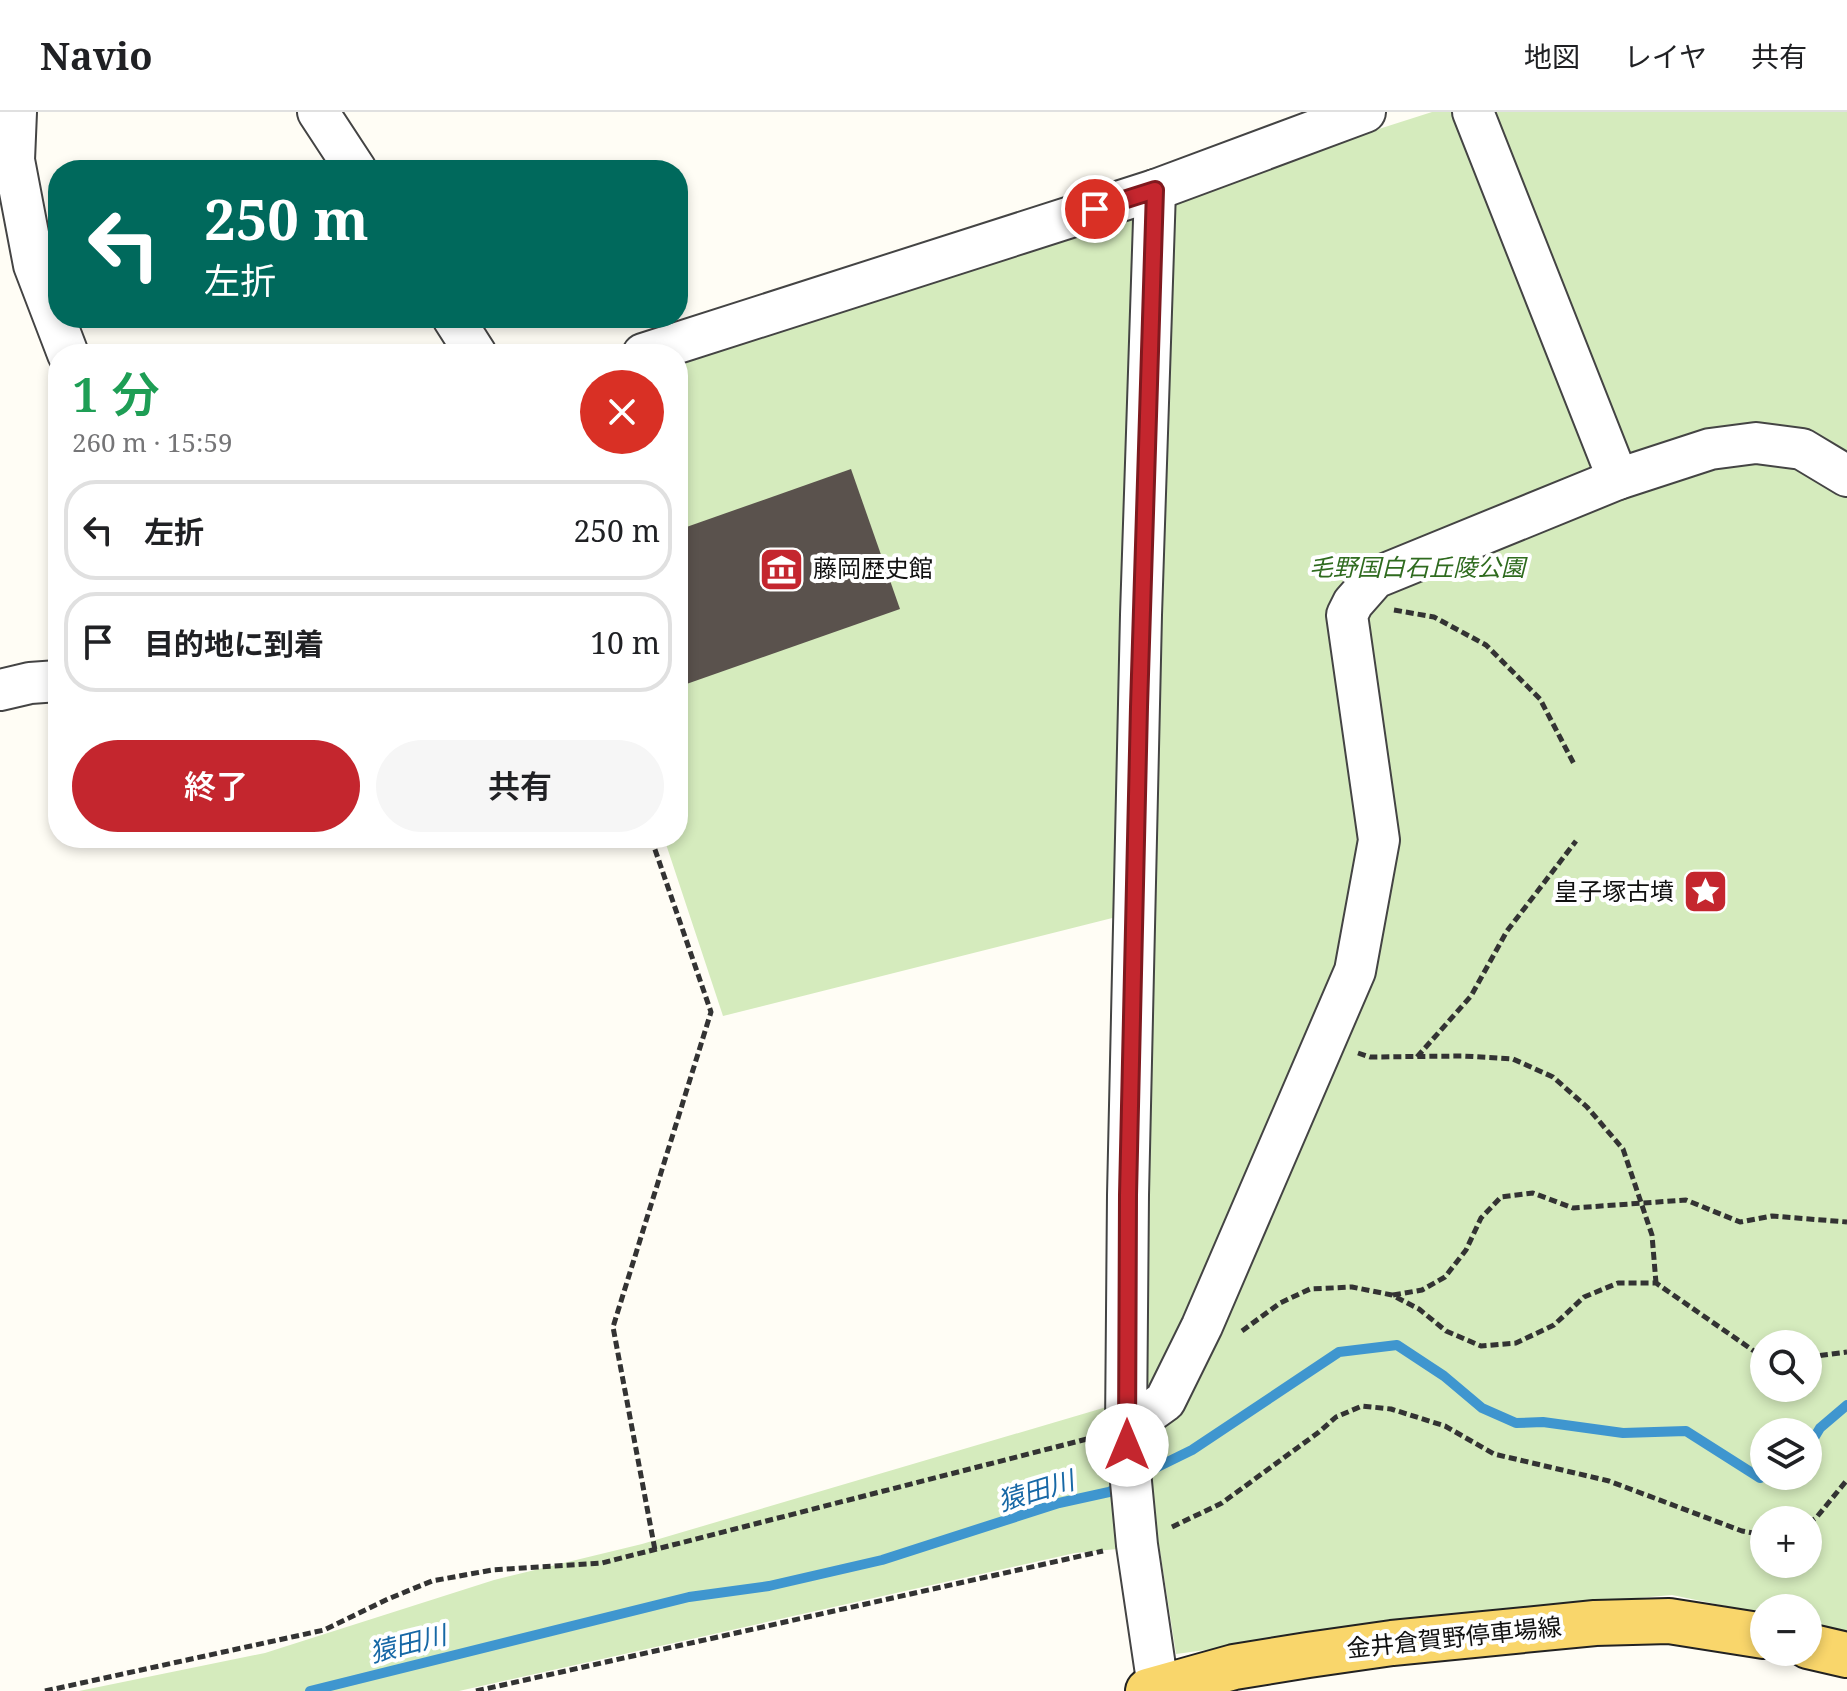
<!DOCTYPE html>
<html lang="ja">
<head>
<meta charset="utf-8">
<style>
	:root { --surface:#fff; --page:#f6f6f6; --text:#202124; --muted:#757577; --line:#e0e0e0; --accent:#c4262e }
	body { margin:0; font-family:"Noto Serif","Noto Sans JP",serif; background:var(--page); color:var(--text); height:100vh; display:flex; flex-direction:column; font-size:30px; white-space:nowrap }
	* { box-sizing:border-box; margin:0 }
	p { font-size:26px; color:var(--muted) }
	.icon { flex:none; width:44px; height:44px; fill:none; stroke:currentColor; stroke-width:2; stroke-linecap:round; stroke-linejoin:round }
	.map { position:relative; flex:1; overflow:hidden }
	.drawer { position:absolute; left:48px; top:232px; width:640px; height:504px; display:flex; flex-direction:column; background:var(--surface); border-radius:32px; box-shadow:0 4px 12px #0003 }
	.drawer>* { flex:none }
	.banner { position:absolute; left:48px; top:48px; width:640px; height:168px; border-radius:32px; box-shadow:0 4px 12px #0003; background:#00695c; color:#fff; overflow:hidden }
	.buttons { position:absolute; left:1750px; top:1218px; display:grid; gap:16px }
	.buttons a { display:grid; place-items:center; width:72px; height:72px; border-radius:50%; background:var(--surface); box-shadow:0 4px 12px #0003; font-size:40px }
	.pin { position:absolute; display:grid; place-items:center; width:68px; height:68px; color:#fff; margin:-34px; border:4px solid #fff; border-radius:50%; box-shadow:0 2px 8px #0007 }
	.me { position:absolute; width:88px; margin:-44px; rotate:0deg; stroke-linejoin:round; filter:drop-shadow(0 0 6px #0008) }
	.turn { display:flex; align-items:center; gap:28px; height:168px; padding:0 24px; font-size:36px }
	.turn .icon { width:104px; height:104px; stroke-width:2.5 }
	.turn b { display:block; font-size:56px; line-height:68px }
	.round { display:grid; place-items:center; flex:none; width:84px; height:84px; border-radius:42px; background:var(--page) }
	.overview { display:flex; align-items:center; justify-content:space-between; height:136px; padding:0 24px }
	h1 { font-size:48px; font-weight:600; line-height:60px; color:#1e9e55 }
	.primary-button { display:flex; gap:16px; margin-top:auto; padding:16px 24px }
	.primary-button a { flex:1; height:92px; border-radius:48px; background:var(--accent); color:#fff; font-size:32px; font-weight:600; line-height:92px; text-align:center }
	.primary-button a+a { background:var(--page); color:var(--text) }
	ul { padding:0; list-style:none }
	li { display:flex; align-items:center; gap:24px; height:100px; margin:0 16px 12px; padding:0 8px; border:4px solid var(--line); border-radius:32px }
	li div { flex:1 }
	li b { display:block; font-size:30px }
	li em { font-style:normal }
	header { display:flex; align-items:center; gap:48px; box-sizing:border-box; height:112px; padding:0 40px; background:var(--surface); border-bottom:2px solid var(--line) }
	header strong { font-size:38px }
	nav { display:flex; gap:44px; margin-inline-start:auto; font-size:28px }
	.map>svg:first-child { display:block }
	.green { fill:#d5ebbd; fill-rule:evenodd }
	.lines { fill:none; stroke-linecap:round; stroke-linejoin:round }
	.stream { stroke:#3f96cf; stroke-width:10 }
	.building { fill:#5a524d }
	.minor-casing { stroke:#444; stroke-width:44 }
	.major-casing { stroke:#222; stroke-width:48 }
	.path { stroke:#333; stroke-width:5; stroke-dasharray:8 4; stroke-linecap:butt }
	.minor { stroke:#fff; stroke-width:40 }
	.major { stroke:#f9d66b; stroke-width:44 }
	.route-casing { stroke:#7f191e; stroke-width:20 }
	.route { stroke:#c4262e; stroke-width:14 }
	.labels { text-anchor:middle; stroke-width:8; stroke-linejoin:round; paint-order:stroke }
	.park-label { font-size:24px; font-style:italic; fill:#2f6b1f; stroke:#fff }
	.poi-label { font-size:24px; fill:#111; stroke:#fff; text-anchor:start }
	.street-label { font-size:24px; fill:#111; stroke:#fff }
	.water-label { font-size:26px; font-style:italic; fill:#1768a6; stroke:#fff }
</style>
</head>
<body>
<header>
<strong>Navio</strong>
<nav><a>地図</a><a>レイヤ</a><a>共有</a></nav>
</header>
<div class="map">
<svg width="1847" height="1579" viewBox="0 0 1847 1579">
	<rect width="100%" height="100%" fill="#fffdf5"/>
	<!-- green -->
	<path class="green" d="M1432,0H1847V1526L1808,1515V1496H1764V1502L1672,1483L1492,1499L1176,1542L1159,1433L1075,1441L459,1579H79L265,1541L494,1468L642,1432L1137,1286L1152,796L723,904L664,726H678V250L1113,102ZM1764,1232H1808V1276H1764ZM1764,1320H1808V1364H1764ZM1764,1408H1808V1452H1764Z"/>
	<g class="lines">
		<!-- stream -->
		<g class="stream">
			<polyline points="1808,1336 1820,1316 1847,1293"/>
			<polyline points="1139,1364 1192,1338 1339,1240 1397,1233 1444,1264 1482,1296 1516,1311 1543,1310 1623,1321 1686,1319 1760,1366 1765,1364"/>
			<polyline points="310,1579 689,1485 769,1474 882,1448 1059,1391 1109,1380 1121,1374"/>
		</g>
	</g>
	<!-- building -->
	<polygon class="building" points="851,357 900,497 678,575 678,418"/>
	<g class="lines">
		<defs>
			<g id="minor">
				<polyline points="16,0 14,48 34,153 68,242"/>
				<polyline points="318,0 356,58"/>
				<polyline points="1155,78 1141,503 1128,1083 1126,1317 1137,1433 1158,1575"/>
				<polyline points="453,206 476,242"/>
				<polyline points="643,242 1155,78 1365,0"/>
				<polyline points="1618,367 1710,337 1756,331 1802,337 1847,364"/>
				<polyline points="0,578 30,571 58,569"/>
				<polyline points="1126,1317 1165,1289 1202,1214 1355,859 1379,728 1347,503 1353,491 1375,466 1618,367 1473,0"/>
			</g>
			<g id="major">
				<polyline points="1808,1534 1847,1543"/>
				<polyline points="1148,1579 1234,1555 1308,1543 1392,1531 1595,1511 1669,1509 1764,1524"/>
			</g>
		</defs>
		<!-- minor casing -->
		<use href="#minor" class="minor-casing"/>
		<!-- major casing -->
		<use href="#major" class="major-casing"/>
		<!-- path -->
		<g class="path">
			<polyline points="1394,498 1434,505 1486,533 1540,587 1574,652"/>
			<polyline points="651,726 711,900 613,1215 655,1438"/>
			<polyline points="1358,941 1370,945 1463,944 1513,947 1553,965 1587,995 1623,1037 1652,1123 1656,1171"/>
			<polyline points="1417,945 1471,884 1507,819 1576,729"/>
			<polyline points="1393,1183 1422,1178 1445,1165 1466,1138 1481,1106 1501,1085 1533,1081 1573,1096 1686,1088 1740,1110 1772,1104 1847,1110"/>
			<polyline points="1242,1219 1280,1191 1310,1177 1352,1175 1392,1183 1419,1197 1446,1219 1481,1234 1516,1231 1554,1213 1584,1185 1618,1171 1656,1171 1764,1246"/>
			<polyline points="1808,1245 1847,1240"/>
			<polyline points="1808,1411 1816,1406 1847,1368"/>
			<polyline points="1172,1415 1222,1391 1319,1320 1336,1305 1362,1294 1391,1297 1445,1314 1494,1342 1609,1369 1742,1419 1764,1423"/>
			<polyline points="45,1579 324,1518 388,1487 432,1469 492,1458 602,1451 1091,1326"/>
			<polyline points="476,1579 1103,1439"/>
		</g>
		<!-- minor -->
		<use href="#minor" class="minor"/>
		<!-- major -->
		<use href="#major" class="major"/>
	</g>
	<g class="lines">
		<defs>
			<polyline id="route" points="1095,97 1155,78 1139,595 1128,1083 1127,1333"/>
		</defs>
		<!-- route casing -->
		<use href="#route" class="route-casing"/>
		<!-- route -->
		<use href="#route" class="route"/>
	</g>
	<!-- icons -->
	<defs>
		<symbol id="museum-square" viewBox="-11 -11 22 22"><rect x="-9" y="-9" width="18" height="18" rx="4" fill="#c4262e" stroke="#fff"/><path d="M0-6L6-3V-2H-6V-3ZM-5-1h2V3h-2ZM-1-1h2V3h-2ZM3-1h2V3H3ZM-6 4H6V6H-6Z" fill="#fff"/></symbol>
		<symbol id="sight-square" viewBox="-11 -11 22 22"><rect x="-9" y="-9" width="18" height="18" rx="4" fill="#c4262e" stroke="#fff"/><path d="M0-6L1.8-2.2L6-1.7L2.9 1.2L3.7 5.4L0 3.3L-3.7 5.4L-2.9 1.2L-6-1.7L-1.8-2.2Z" fill="#fff"/></symbol>
	</defs>
	<g fill-rule="evenodd">
		<use href="#museum-square" x="756" y="432" width="51" height="51"/>
		<use href="#sight-square" x="1680" y="754" width="51" height="51"/>
	</g>
	<g class="labels">
		<!-- park labels -->
		<g class="park-label">
			<text x="1417" y="464">毛野国白石丘陵公園</text>
		</g>
		<!-- poi labels -->
		<g class="poi-label">
			<text x="813" y="465">藤岡歴史館</text>
			<text x="1674" y="788" text-anchor="end">皇子塚古墳</text>
		</g>
		<!-- street labels -->
		<g class="street-label">
			<text transform="translate(1454 1526) rotate(-6)" y="8">金井倉賀野停車場線</text>
		</g>
		<!-- water labels -->
		<g class="water-label">
			<text transform="translate(1036 1379) rotate(-17)" y="9">猿田川</text>
			<text transform="translate(408 1532) rotate(-14)" y="9">猿田川</text>
		</g>
	</g>
</svg>
<div class="buttons">
<a><svg class="icon" aria-label="search" viewBox="0 0 24 24"><circle cx="10" cy="10" r="6"/><path d="M15 15l6 6"/></svg></a>
<a><svg class="icon" aria-label="layers" viewBox="0 0 24 24"><path d="M12 4l9 5-9 5-9-5zM3 14l9 5 9-5"/></svg></a>
<a>+</a>
<a>−</a>
</div>
<div class="pin" style="left:1095px;top:97px;background:#d93025"><svg class="icon" aria-label="arrive" viewBox="0 0 24 24"><path d="M6 21V4h12l-3 4 3 4H6"/></svg></div>
<svg class="me" style="left:1127px;top:1333px" viewBox="-20 -20 40 40"><circle r="19" fill="#fff"/><path d="M0-13L10 11 0 6-10 11z" fill="#c4262e"/></svg>
<div class="banner">
<div class="turn"><svg class="icon" aria-label="left" viewBox="0 0 24 24"><path d="M17 20v-9H6M10 6l-5 5 5 5"/></svg><div><b>250 m</b>左折</div></div>
</div>
<section class="drawer">
<div class="overview"><div><h1>1 分</h1><p>260 m · 15:59</p></div><a class="round" style="background:#d93025;color:#fff"><svg class="icon" aria-label="close" viewBox="0 0 24 24"><path d="M6 6l12 12M18 6L6 18"/></svg></a></div>
<ul>
<li><svg class="icon" aria-label="left" viewBox="0 0 24 24"><path d="M17 20v-9H6M10 6l-5 5 5 5"/></svg><div><b>左折</b></div><em>250 m</em></li>
<li><svg class="icon" aria-label="arrive" viewBox="0 0 24 24"><path d="M6 21V4h12l-3 4 3 4H6"/></svg><div><b>目的地に到着</b></div><em>10 m</em></li>
</ul>
<div class="primary-button"><a>終了</a><a>共有</a></div>
</section>
</div>
</body>
</html>
